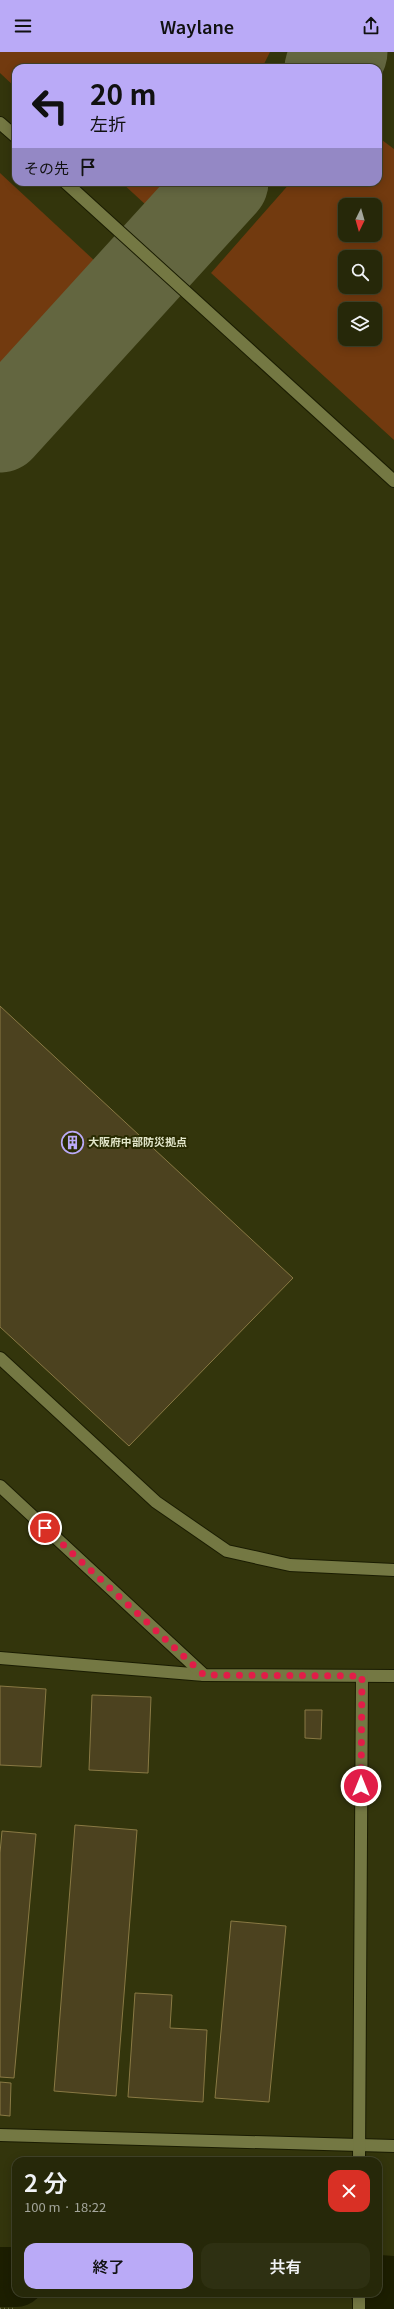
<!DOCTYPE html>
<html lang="ja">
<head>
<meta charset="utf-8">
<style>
	:root { --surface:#262809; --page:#2e3012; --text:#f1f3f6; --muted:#a4a69c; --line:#42442a; --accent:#baaaf7 }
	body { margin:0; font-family:Georgia,"Noto Sans JP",serif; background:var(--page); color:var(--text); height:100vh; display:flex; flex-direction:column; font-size:15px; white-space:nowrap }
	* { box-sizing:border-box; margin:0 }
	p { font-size:13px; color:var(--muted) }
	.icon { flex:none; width:22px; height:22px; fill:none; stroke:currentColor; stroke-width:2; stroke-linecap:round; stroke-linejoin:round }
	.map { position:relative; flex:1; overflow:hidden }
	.panel { position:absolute; left:12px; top:2105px; width:370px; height:140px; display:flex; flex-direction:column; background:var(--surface); border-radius:12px; box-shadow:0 2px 10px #0003,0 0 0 1px var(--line) }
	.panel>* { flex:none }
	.guide { position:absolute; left:12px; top:12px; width:370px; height:122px; border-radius:12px; box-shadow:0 2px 10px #0003,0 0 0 1px var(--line); background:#baaaf7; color:#111; overflow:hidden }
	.needle { width:26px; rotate:185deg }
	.controls { position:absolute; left:338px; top:146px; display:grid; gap:8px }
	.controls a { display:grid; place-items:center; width:44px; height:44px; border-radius:8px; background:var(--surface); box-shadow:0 2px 10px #0003,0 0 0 1px var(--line); font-size:20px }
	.pin { position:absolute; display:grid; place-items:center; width:34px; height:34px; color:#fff; margin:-17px; border:2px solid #fff; border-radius:50%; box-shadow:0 1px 4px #0007 }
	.me { position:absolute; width:44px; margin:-22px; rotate:0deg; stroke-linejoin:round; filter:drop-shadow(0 0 3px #0008) }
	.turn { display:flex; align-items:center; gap:14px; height:84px; padding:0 12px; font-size:18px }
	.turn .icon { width:52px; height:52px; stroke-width:2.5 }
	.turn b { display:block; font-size:28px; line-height:34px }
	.then { display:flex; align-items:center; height:38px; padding:0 12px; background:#0003; gap:8px; font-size:15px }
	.round { display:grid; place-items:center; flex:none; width:42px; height:42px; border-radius:12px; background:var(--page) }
	.overview { display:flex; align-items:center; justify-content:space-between; height:68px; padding:0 12px }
	h1 { font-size:24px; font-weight:600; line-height:30px }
	.primary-button { display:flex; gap:8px; margin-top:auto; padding:8px 12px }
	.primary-button a { flex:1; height:46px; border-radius:12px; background:var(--accent); color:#111; font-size:16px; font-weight:600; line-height:46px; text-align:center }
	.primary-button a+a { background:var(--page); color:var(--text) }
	header { display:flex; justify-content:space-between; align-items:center; height:52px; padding:0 12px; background:var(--accent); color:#111; font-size:18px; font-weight:600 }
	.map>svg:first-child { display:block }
	.green { fill:#723a0f; fill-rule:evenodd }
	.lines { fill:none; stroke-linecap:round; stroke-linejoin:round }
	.river { stroke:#1c1e00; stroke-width:60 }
	.taxiway { stroke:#636640; stroke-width:89 }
	.building { fill:#4c421f; stroke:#897944 }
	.lane-casing { stroke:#1a1c02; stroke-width:14 }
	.street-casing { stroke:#1a1c02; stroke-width:14 }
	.secondary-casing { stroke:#1a1c02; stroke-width:14 }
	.path { stroke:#6a6d48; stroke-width:2.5; stroke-dasharray:1 3; stroke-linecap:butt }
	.lane { stroke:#747843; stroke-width:12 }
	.street { stroke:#747843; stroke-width:12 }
	.secondary { stroke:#747843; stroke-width:12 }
	.route { stroke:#e11d48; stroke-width:7; stroke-dasharray:0 12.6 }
	.labels { text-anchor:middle; stroke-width:4; stroke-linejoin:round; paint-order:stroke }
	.poi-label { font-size:11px; font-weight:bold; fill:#e2e6ca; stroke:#292b02; text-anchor:start }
</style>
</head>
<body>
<header><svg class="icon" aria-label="menu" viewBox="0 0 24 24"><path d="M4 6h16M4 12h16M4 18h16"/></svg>Waylane<svg class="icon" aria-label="share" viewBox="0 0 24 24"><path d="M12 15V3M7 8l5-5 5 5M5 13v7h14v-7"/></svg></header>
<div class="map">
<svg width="394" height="2257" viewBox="0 0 394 2257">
	<rect width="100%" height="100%" fill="#33350c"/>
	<!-- green -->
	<g class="green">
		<polygon points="0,0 270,0 262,16 16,16 16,36 0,21"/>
		<path d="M378,85L394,97V388L211,221L291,130H378ZM345,153H375V183H345ZM345,205H375V235H345ZM345,257H375V287H345Z"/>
		<polygon points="0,121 97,211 0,317"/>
		<polygon points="121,130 168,130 146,153"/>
	</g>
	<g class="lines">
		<!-- river -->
		<g class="river">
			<polyline points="0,2225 16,2225"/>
			<polyline points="378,2233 394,2234"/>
		</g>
		<!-- taxiway -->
		<g class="taxiway">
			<polyline points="329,16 343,0"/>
			<polyline points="0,376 224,130"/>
		</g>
	</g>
	<!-- building -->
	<g class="building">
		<polygon points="0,954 293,1226 129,1394 0,1275"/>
		<polygon points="0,1634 46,1637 41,1715 0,1713"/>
		<polygon points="92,1643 151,1645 148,1721 89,1718"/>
		<polygon points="305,1658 322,1658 321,1687 305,1686"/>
		<polygon points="75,1773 137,1778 116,2044 54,2039"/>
		<polygon points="2,1779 36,1782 14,2026 0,2025 0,1801"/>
		<polygon points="231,1869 286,1874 269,2050 215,2046"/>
		<polygon points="135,1941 172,1943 170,1976 207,1978 203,2050 128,2045"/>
		<polygon points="0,2030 11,2031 10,2064 0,2063"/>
	</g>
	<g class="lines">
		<defs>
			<g id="lane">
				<polyline points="0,71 16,85"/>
				<polyline points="65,130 394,429"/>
				<polyline points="0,1306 156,1450 227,1499 290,1513 394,1518"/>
				<polyline points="0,1606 204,1623"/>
			</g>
			<g id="street">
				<polyline points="0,1434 204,1623 394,1624"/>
				<polyline points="0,2083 394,2094"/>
			</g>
			<g id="secondary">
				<polyline points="359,2109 362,1624"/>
				<polyline points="359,2241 359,2257"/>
			</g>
		</defs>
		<!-- lane casing -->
		<use href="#lane" class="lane-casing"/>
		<!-- street casing -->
		<use href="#street" class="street-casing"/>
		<!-- secondary casing -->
		<use href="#secondary" class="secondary-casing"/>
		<!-- path -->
		<polyline class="path" points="0,2257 16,2257"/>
		<!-- lane -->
		<use href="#lane" class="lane"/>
		<!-- street -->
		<use href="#street" class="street"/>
		<!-- secondary -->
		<use href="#secondary" class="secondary"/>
	</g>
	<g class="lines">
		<!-- route -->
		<polyline class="route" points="45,1476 204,1623 362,1624 361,1734"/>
	</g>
	<!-- icons -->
	<defs>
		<symbol id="building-ring" viewBox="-11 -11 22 22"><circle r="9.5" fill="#292b02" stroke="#baaaf7" stroke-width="1.5"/><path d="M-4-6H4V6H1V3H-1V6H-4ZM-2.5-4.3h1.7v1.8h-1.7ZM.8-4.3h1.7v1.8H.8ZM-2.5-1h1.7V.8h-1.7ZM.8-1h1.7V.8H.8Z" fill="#baaaf7"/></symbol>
	</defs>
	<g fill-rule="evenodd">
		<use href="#building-ring" x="60" y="1078" width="25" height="25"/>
	</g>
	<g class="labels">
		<!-- poi labels -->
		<g class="poi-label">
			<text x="88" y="1094">大阪府中部防災拠点</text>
		</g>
	</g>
</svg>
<div class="controls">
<a><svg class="needle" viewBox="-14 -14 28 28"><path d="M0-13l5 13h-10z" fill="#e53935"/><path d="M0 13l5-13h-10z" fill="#a4a69c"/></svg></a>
<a><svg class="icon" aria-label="search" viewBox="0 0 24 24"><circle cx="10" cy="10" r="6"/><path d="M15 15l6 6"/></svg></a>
<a><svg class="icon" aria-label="layers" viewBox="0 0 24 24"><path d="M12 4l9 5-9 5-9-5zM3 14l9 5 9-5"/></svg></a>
</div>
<div class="pin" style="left:45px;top:1476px;background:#d93025"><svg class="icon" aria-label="arrive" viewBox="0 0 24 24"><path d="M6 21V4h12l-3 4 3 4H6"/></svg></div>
<svg class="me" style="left:361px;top:1734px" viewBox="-20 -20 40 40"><circle r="17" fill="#e11d48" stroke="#fff" stroke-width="3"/><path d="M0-11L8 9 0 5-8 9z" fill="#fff"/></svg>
<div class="guide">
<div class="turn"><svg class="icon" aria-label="left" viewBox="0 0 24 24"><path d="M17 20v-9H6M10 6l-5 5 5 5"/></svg><div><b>20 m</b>左折</div></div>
<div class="then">その先<svg class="icon" aria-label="arrive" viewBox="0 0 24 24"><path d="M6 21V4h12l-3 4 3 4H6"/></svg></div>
</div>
<section class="panel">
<div class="overview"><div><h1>2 分</h1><p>100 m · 18:22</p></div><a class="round" style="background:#d93025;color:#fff"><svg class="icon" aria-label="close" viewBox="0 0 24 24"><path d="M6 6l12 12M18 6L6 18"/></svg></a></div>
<div class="primary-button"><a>終了</a><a>共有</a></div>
</section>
</div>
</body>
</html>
